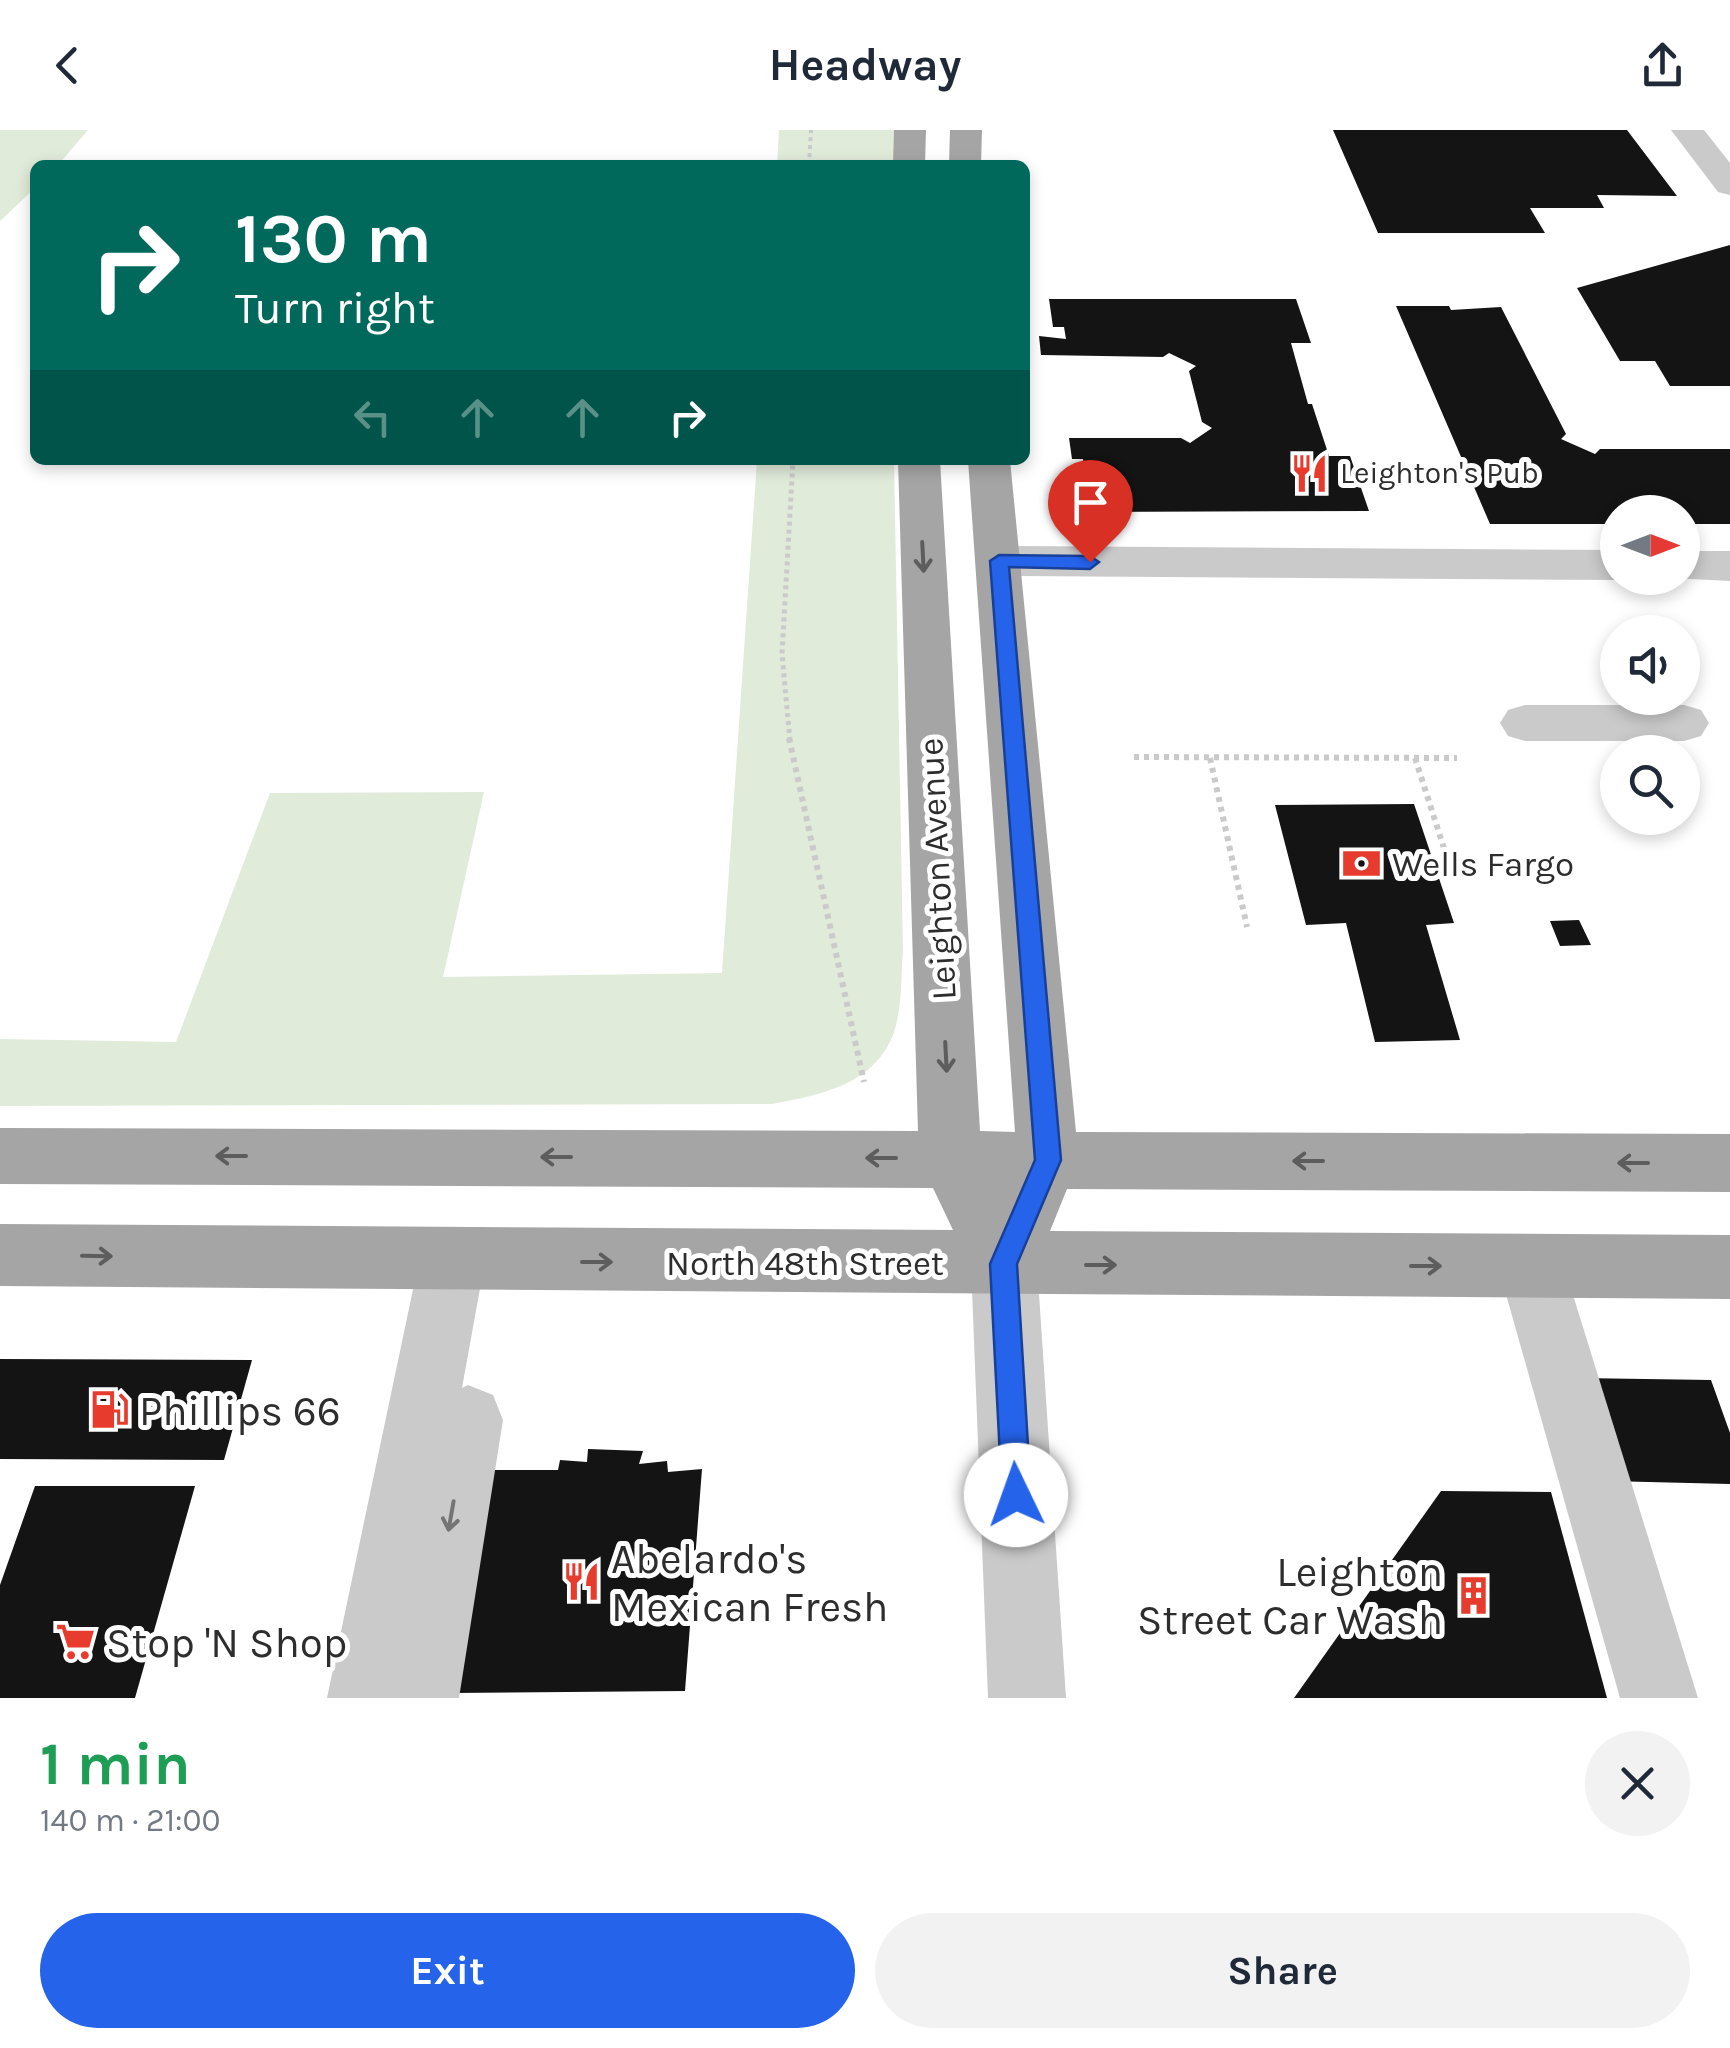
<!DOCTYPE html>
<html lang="en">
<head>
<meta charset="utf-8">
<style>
	:root { --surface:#fff; --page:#f2f2f3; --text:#1f2937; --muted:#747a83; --accent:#2563eb }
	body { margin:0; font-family:Karla,sans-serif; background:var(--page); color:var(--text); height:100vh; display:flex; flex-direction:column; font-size:38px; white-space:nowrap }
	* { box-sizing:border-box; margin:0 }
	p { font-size:32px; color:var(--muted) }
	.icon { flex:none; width:55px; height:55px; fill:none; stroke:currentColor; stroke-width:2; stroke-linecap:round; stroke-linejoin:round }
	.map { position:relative; height:1568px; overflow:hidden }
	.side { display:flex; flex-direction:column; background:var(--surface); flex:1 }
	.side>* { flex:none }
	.banner { position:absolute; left:30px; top:30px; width:1000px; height:305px; border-radius:15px; box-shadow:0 5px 15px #0003; background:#00695c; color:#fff; overflow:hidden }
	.needle { width:65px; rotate:90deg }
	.buttons { position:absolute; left:1600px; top:365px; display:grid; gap:20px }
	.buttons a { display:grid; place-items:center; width:100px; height:100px; border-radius:50%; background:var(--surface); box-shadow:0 5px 15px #0003; font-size:50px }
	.pin { position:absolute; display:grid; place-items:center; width:85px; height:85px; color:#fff; margin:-102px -42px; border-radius:50% 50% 50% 0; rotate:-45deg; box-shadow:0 0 10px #0007 }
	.pin .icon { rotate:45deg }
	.me { position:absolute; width:110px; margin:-55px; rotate:357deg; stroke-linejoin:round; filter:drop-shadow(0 0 8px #0008) }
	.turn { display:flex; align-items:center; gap:35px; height:210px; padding:0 40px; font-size:45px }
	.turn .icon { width:130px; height:130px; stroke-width:2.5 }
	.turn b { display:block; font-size:70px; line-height:85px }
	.lanes { display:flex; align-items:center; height:95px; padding:0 40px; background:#0003; justify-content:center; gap:50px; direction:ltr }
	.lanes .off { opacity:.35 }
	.round { display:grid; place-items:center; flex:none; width:105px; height:105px; border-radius:52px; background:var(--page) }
	.overview { display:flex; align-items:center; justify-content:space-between; height:170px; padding:0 40px }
	h1 { font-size:60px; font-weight:700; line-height:75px; color:#1e9e55 }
	.action { display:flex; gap:20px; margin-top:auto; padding:20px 40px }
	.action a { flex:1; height:115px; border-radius:60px; background:var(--accent); color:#fff; font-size:40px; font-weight:700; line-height:115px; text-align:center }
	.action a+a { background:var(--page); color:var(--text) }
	header { display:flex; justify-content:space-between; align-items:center; height:130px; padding:0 40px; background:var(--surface); font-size:45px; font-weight:700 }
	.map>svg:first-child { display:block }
	.green { fill:#e1ebda }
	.building { fill:#141414 }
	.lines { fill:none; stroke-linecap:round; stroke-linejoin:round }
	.path-far2 { stroke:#cacaca; stroke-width:4; stroke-dasharray:4 4; stroke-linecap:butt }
	.path-far1 { stroke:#cacaca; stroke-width:5; stroke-dasharray:4 4; stroke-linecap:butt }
	.path { stroke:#cacaca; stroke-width:6; stroke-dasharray:5 5; stroke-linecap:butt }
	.minor { fill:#cacaca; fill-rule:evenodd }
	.major { fill:#a5a5a5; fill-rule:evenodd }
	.oneway { stroke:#5d5d5d }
	.oneway2 { stroke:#747474 }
	.route { fill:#2563eb; stroke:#184099; stroke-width:2.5 }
	.labels { text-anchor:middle; stroke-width:10; stroke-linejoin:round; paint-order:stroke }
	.far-poi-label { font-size:30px; fill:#2d2d2d; stroke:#fff; text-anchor:start }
	.poi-label { font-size:35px; fill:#2d2d2d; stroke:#fff; text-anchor:start }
	.street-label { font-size:35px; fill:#2d2d2d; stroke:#fff }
	.near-poi-label { font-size:42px; fill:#2d2d2d; stroke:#fff; text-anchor:start }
</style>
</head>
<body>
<header><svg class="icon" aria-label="back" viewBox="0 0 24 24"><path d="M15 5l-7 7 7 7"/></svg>Headway<svg class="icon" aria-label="share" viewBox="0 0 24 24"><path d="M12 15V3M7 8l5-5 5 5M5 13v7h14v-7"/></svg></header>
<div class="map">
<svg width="1730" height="1568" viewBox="0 0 1730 1568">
	<rect width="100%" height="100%" fill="#fff"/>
	<!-- green -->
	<g class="green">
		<polygon points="0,0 88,0 58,35 35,35 35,58 0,91"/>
		<polygon points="779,0 897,0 894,35 777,35"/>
		<path d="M757,330H894L903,821C901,844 902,869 897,891C884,952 824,965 771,974L0,976V909L176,912L270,663L484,662L443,847L722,843Z"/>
	</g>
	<!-- building -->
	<g class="building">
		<polygon points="1333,0 1627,0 1677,66 1597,65 1604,78 1530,78 1545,103 1378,103"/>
		<polygon points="1730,115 1730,256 1670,256 1655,231 1620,231 1577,158"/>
		<polygon points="1049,169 1296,169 1311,213 1291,213 1308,274 1312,274 1329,326 1350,326 1369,381 1079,382 1073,343 1085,343 1083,329 1072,329 1069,308 1181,308 1190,313 1212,298 1202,292 1189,241 1196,236 1169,223 1163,227 1041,225 1039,206 1066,209 1064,197 1053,197"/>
		<polygon points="1396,176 1449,176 1451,180 1501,177 1566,304 1561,309 1595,324 1600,319 1730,319 1730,394 1682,394 1682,382 1618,382 1618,394 1490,394"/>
		<polygon points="1414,674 1454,793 1426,795 1460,910 1375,912 1346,793 1306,795 1275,675"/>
		<polygon points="1579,790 1591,815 1560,816 1550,791"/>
		<polygon points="0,1229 252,1230 224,1330 0,1329"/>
		<polygon points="1579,1248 1711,1250 1730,1303 1730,1354 1608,1351"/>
		<polygon points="588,1319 643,1321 639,1334 667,1331 668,1342 702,1339 685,1561 451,1563 487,1340 558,1340 560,1330 587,1332"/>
		<polygon points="35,1356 195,1356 135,1568 0,1568 0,1455"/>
		<polygon points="1441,1361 1551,1362 1607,1568 1294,1568"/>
	</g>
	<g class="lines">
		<!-- path-far2 -->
		<polyline class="path-far2" points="809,35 811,0"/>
		<!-- path-far1 -->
		<polyline class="path-far1" points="790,611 782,524 793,330"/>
		<!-- path -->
		<g class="path">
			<polyline points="789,608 864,952"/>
			<polyline points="1134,627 1457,628"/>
			<polyline points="1210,628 1247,797"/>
			<polyline points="1415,628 1451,740"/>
		</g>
		<!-- minor -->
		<g class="minor">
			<polygon points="1671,0 1704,0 1730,33 1730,65 1718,62"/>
			<polygon points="999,416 1618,420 1618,448 1626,448 1618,450 999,446 983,441 977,431 983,421"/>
			<polygon points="1682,421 1730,421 1730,451 1670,448 1682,448"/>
			<polygon points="1525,575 1684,575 1701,580 1709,593 1701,606 1684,611 1525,611 1508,606 1500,593 1508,580"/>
			<polygon points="452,1100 475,1109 485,1131 462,1258 468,1255 493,1265 503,1290 459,1568 327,1568 419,1131 429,1109"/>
			<polygon points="1004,1103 1027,1112 1037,1134 1066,1568 988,1568 971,1134 981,1112"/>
			<polygon points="1531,1104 1554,1114 1564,1136 1698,1568 1620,1568 1498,1136 1508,1114"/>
		</g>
		<!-- major -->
		<g class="major">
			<polygon points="894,0 926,0 925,35 893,35"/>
			<polygon points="950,0 982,0 981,35 949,35"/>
			<polygon points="898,330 940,330 980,1001 1015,1002 968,330 1010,330 1076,1002 1730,1004 1730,1062 1067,1059 1050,1101 1730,1105 1730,1169 0,1156 0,1094 953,1100 933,1058 0,1054 0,998 918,1001"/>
		</g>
	</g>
	<!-- one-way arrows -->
	<defs><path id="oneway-shaft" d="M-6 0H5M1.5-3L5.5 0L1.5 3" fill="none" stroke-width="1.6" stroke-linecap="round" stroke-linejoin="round" transform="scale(2.5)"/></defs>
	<g class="oneway">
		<use href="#oneway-shaft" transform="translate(923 427) rotate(87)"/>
		<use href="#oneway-shaft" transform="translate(946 927) rotate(87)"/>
		<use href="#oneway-shaft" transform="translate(231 1026) rotate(-180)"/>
		<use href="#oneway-shaft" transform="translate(556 1027) rotate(-180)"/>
		<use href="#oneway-shaft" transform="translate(881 1028) rotate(-180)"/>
		<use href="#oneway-shaft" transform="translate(1308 1031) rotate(-180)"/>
		<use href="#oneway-shaft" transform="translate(1633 1033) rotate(-180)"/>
		<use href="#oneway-shaft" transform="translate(97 1126) rotate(1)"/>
		<use href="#oneway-shaft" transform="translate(597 1132)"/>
		<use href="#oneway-shaft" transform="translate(1101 1135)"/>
		<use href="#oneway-shaft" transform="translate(1426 1136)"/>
	</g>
	<use class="oneway2" href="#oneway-shaft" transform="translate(451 1386) rotate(100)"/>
	<!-- route -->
	<polygon class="route" points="999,425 1090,426 1099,432 1090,439 1009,437 1061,1030 1017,1134 1031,1365 1027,1376 1016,1380 1006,1376 1002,1365 990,1134 1035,1030 990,431"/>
	<!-- icons -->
	<defs>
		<symbol id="restaurant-bare" viewBox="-9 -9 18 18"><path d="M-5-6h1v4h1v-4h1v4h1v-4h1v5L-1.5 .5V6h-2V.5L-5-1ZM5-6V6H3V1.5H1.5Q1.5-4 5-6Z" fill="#e63b2d" stroke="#fff" stroke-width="2.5" paint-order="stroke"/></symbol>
		<symbol id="bank-bare" viewBox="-9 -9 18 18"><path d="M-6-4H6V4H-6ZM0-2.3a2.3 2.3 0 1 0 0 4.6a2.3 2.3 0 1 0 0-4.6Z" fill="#e63b2d" stroke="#fff" stroke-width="2.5" paint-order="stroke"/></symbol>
		<symbol id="fuel-bare" viewBox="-9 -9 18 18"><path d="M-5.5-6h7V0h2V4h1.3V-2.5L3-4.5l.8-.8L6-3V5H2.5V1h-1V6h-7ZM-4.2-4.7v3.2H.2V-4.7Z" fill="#e63b2d" stroke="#fff" stroke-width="2.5" paint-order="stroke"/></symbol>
		<symbol id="building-bare" viewBox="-9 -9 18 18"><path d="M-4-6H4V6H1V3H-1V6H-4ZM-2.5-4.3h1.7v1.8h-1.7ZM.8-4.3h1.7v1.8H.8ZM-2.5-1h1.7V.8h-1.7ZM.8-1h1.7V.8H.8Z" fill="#e63b2d" stroke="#fff" stroke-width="2.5" paint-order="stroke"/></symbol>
		<symbol id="supermarket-bare" viewBox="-9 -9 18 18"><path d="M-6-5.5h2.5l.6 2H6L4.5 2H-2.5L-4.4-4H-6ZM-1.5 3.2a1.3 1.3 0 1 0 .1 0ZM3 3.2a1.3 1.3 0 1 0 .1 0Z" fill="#e63b2d" stroke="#fff" stroke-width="2.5" paint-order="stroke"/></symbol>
	</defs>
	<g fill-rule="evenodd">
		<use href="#restaurant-bare" x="1282" y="316" width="55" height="55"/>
		<use href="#bank-bare" x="1334" y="706" width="55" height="55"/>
		<use href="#fuel-bare" x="82" y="1252" width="55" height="55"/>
		<use href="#restaurant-bare" x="554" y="1424" width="55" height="55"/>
		<use href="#building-bare" x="1446" y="1438" width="55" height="55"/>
		<use href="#supermarket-bare" x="48" y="1484" width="55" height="55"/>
	</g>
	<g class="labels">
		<!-- far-poi labels -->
		<g class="far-poi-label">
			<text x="1340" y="353">Leighton's Pub</text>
		</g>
		<!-- poi labels -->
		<g class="poi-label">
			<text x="1392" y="746">Wells Fargo</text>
		</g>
		<!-- street labels -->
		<g class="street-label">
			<text transform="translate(937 739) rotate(-93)" y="12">Leighton Avenue</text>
			<text x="805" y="1145">North 48th Street</text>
		</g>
		<!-- near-poi labels -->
		<g class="near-poi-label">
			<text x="139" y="1295">Phillips 66</text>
			<text x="611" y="1443">Abelardo's<tspan x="611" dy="48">Mexican Fresh</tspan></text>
			<text x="1443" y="1456" text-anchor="end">Leighton<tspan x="1443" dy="48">Street Car Wash</tspan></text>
			<text x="106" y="1527">Stop 'N Shop</text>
		</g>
	</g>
</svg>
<div class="buttons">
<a><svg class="needle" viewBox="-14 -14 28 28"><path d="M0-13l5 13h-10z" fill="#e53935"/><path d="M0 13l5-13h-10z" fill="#747a83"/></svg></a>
<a><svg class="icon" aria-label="sound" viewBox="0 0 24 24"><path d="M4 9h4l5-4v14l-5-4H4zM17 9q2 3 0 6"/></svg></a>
<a><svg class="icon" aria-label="search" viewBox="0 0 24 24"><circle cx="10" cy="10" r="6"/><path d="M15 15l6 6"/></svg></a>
</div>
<div class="pin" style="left:1090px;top:432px;background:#d93025"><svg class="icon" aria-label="arrive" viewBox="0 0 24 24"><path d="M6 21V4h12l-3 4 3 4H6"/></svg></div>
<svg class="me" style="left:1016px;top:1365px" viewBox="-20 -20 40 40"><circle r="19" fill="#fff"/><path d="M0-13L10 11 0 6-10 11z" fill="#2563eb"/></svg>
<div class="banner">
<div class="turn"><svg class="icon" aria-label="right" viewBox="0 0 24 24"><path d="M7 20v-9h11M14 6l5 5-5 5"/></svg><div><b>130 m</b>Turn right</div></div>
<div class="lanes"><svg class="icon off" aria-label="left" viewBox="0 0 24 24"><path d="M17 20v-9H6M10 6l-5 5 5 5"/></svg><svg class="icon off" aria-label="ahead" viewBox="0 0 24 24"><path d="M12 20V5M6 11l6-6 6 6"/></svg><svg class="icon off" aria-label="ahead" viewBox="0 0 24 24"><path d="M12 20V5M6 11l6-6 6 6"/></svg><svg class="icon" aria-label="right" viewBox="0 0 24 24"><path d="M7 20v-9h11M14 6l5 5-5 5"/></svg></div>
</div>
</div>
<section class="side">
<div class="overview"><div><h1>1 min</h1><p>140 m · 21:00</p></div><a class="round"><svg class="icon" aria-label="close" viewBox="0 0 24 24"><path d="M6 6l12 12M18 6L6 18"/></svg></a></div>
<div class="action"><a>Exit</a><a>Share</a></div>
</section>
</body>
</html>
